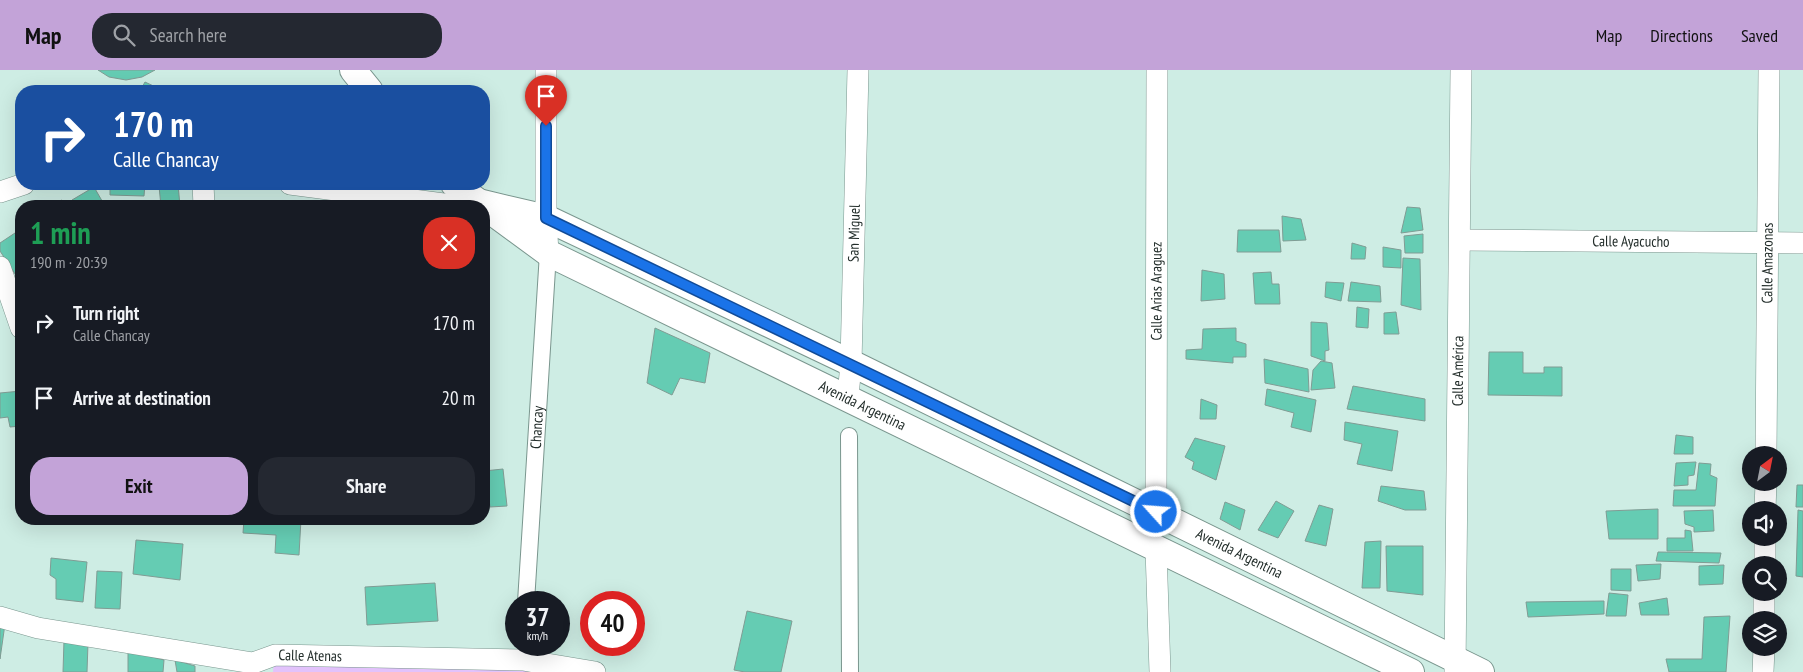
<!DOCTYPE html>
<html lang="en">
<head>
<meta charset="utf-8">
<style>
	:root { --surface:#171b24; --page:#242831; --text:#f1f3f6; --muted:#9ea1a6; --accent:#c3a3d8 }
	body { margin:0; font-family:"PT Sans Narrow",sans-serif; background:var(--page); color:var(--text); height:100vh; display:flex; flex-direction:column; font-size:19px; white-space:nowrap }
	* { box-sizing:border-box; margin:0 }
	p { font-size:16px; color:var(--muted) }
	.icon { flex:none; width:28px; height:28px; fill:none; stroke:currentColor; stroke-width:2; stroke-linecap:round; stroke-linejoin:round }
	.map { position:relative; flex:1; overflow:hidden }
	.sheet { position:absolute; left:15px; top:130px; width:475px; height:325px; display:flex; flex-direction:column; background:var(--surface); border-radius:20px; box-shadow:0 5px 20px #0002 }
	.sheet>* { flex:none }
	.banner { position:absolute; left:15px; top:15px; width:475px; height:105px; border-radius:20px; box-shadow:0 5px 20px #0002; background:#1a4fa0; color:#fff; overflow:hidden }
	.needle { width:32px; rotate:32deg }
	.controls { position:absolute; left:1742px; top:376px; display:grid; gap:10px }
	.controls a { display:grid; place-items:center; width:45px; height:45px; border-radius:50%; background:var(--surface); box-shadow:0 5px 20px #0002; font-size:25px }
	.speed { position:absolute; left:505px; top:521px; display:flex; gap:10px; font-size:25px; font-weight:700; text-align:center }
	.speed>* { display:grid; place-content:center; width:65px; height:65px; border-radius:50%; background:var(--surface); box-shadow:0 5px 20px #0002; line-height:1 }
	.speed small { font-size:12px; font-weight:400 }
	.speed .limit { border:8px solid #d22; background:#fff; color:#111 }
	.pin { position:absolute; display:grid; place-items:center; width:42px; height:42px; color:#fff; margin:-51px -21px; border-radius:50% 50% 50% 0; rotate:-45deg; box-shadow:0 0 5px #0007 }
	.pin .icon { rotate:45deg }
	.me { position:absolute; width:55px; margin:-28px; rotate:296deg; stroke-linejoin:round; filter:drop-shadow(0 0 4px #0008) }
	.turn { display:flex; align-items:center; gap:18px; height:105px; padding:0 15px; font-size:22px }
	.turn .icon { width:65px; height:65px; stroke-width:2.5 }
	.turn b { display:block; font-size:35px; line-height:42px }
	.round { display:grid; place-items:center; flex:none; width:52px; height:52px; border-radius:20px; background:var(--page) }
	.headline { display:flex; align-items:center; justify-content:space-between; height:85px; padding:0 15px }
	h1 { font-size:30px; font-weight:800; line-height:38px; color:#1e9e55 }
	.action { display:flex; gap:10px; margin-top:auto; padding:10px 15px }
	.action a { flex:1; height:58px; border-radius:20px; background:var(--accent); color:#111; font-size:20px; font-weight:800; line-height:58px; text-align:center }
	.action a+a { background:var(--page); color:var(--text) }
	ul { padding:0; list-style:none }
	li { display:flex; align-items:center; gap:15px; height:75px; padding:0 15px }
	li div { flex:1 }
	li b { display:block; font-size:19px }
	li em { font-style:normal }
	header { display:flex; align-items:center; gap:30px; box-sizing:border-box; height:70px; padding:0 25px; background:var(--accent); color:#111 }
	header strong { font-size:24px }
	nav { display:flex; gap:28px; margin-inline-start:auto; font-size:18px }
	.search { width:350px; height:45px; background:var(--page); display:flex; align-items:center; gap:12px; box-sizing:border-box; padding:0 18px; border-radius:20px; color:var(--muted); font-size:19px }
	.map>svg:first-child { display:block }
	.green { fill:#e2c2fb }
	.building { fill:#65ccb3; stroke:#809c94 }
	.lines { fill:none; stroke-linecap:round; stroke-linejoin:round }
	.pedestrian-casing { stroke:#7a968e; stroke-width:18 }
	.minor-casing { stroke:#7a968e; stroke-width:22 }
	.tertiary-casing { stroke:#7a968e; stroke-width:28 }
	.pedestrian { stroke:#fff; stroke-width:16 }
	.minor { stroke:#fff; stroke-width:21 }
	.tertiary { stroke:#fff; stroke-width:26 }
	.route-casing { stroke:#114b97; stroke-width:12 }
	.route { stroke:#1a73e8; stroke-width:9 }
	.labels { text-anchor:middle; stroke-width:4; stroke-linejoin:round; paint-order:stroke }
	.street-label { font-size:15px; fill:#222d2a; stroke:#dbfaf1 }
</style>
</head>
<body>
<header>
<strong>Map</strong>
<div class="search"><svg class="icon" aria-label="search" viewBox="0 0 24 24"><circle cx="10" cy="10" r="6"/><path d="M15 15l6 6"/></svg>Search here</div>
<nav><a>Map</a><a>Directions</a><a>Saved</a></nav>
</header>
<div class="map">
<svg width="1803" height="602" viewBox="0 0 1803 602">
	<rect width="100%" height="100%" fill="#ceede4"/>
	<!-- green -->
	<polygon class="green" points="274,588 525,598 542,602 273,602"/>
	<!-- building -->
	<g class="building">
		<polygon points="98,0 155,0 142,7 126,10 109,7"/>
		<polygon points="145,12 164,21 140,21"/>
		<polygon points="110,114 145,114 144,126 110,125"/>
		<polygon points="178,114 180,136 161,136 159,116"/>
		<polygon points="94,117 105,136 76,136 72,130"/>
		<polygon points="62,130 66,136 49,136"/>
		<polygon points="1407,137 1420,138 1423,160 1401,163"/>
		<polygon points="1282,146 1301,149 1306,170 1283,171"/>
		<polygon points="21,159 21,213 0,181 0,173"/>
		<polygon points="1238,160 1279,160 1281,182 1237,182"/>
		<polygon points="1423,164 1423,183 1405,183 1404,166"/>
		<polygon points="1352,173 1366,177 1365,189 1351,189"/>
		<polygon points="1383,177 1401,180 1401,198 1383,197"/>
		<polygon points="1403,188 1420,189 1421,240 1401,235"/>
		<polygon points="1202,200 1224,204 1225,229 1201,231"/>
		<polygon points="1271,202 1272,214 1279,214 1280,234 1255,234 1253,203"/>
		<polygon points="1326,212 1344,213 1341,231 1325,227"/>
		<polygon points="1351,212 1380,216 1381,232 1348,231"/>
		<polygon points="1357,237 1369,239 1368,258 1356,257"/>
		<polygon points="1396,242 1399,264 1384,264 1384,243"/>
		<polygon points="1311,252 1327,253 1329,280 1325,281 1325,291 1311,286"/>
		<polygon points="655,258 710,283 705,313 680,308 672,325 647,313"/>
		<polygon points="1236,258 1236,271 1246,274 1246,287 1233,287 1233,293 1186,289 1186,280 1202,279 1203,259"/>
		<polygon points="1489,282 1523,282 1523,303 1544,303 1544,297 1562,297 1562,326 1488,325"/>
		<polygon points="1264,289 1308,299 1309,322 1265,313"/>
		<polygon points="1321,291 1332,293 1335,318 1311,320 1313,300"/>
		<polygon points="1353,316 1425,329 1425,351 1347,339"/>
		<polygon points="1267,319 1316,330 1311,362 1291,357 1294,343 1265,335"/>
		<polygon points="21,321 21,356 10,357 8,347 0,348 0,323"/>
		<polygon points="1201,329 1217,335 1216,349 1200,349"/>
		<polygon points="1345,352 1398,361 1392,401 1357,394 1362,374 1344,370"/>
		<polygon points="1676,365 1693,367 1693,384 1674,384"/>
		<polygon points="1195,368 1225,376 1216,410 1192,399 1194,392 1185,387"/>
		<polygon points="1696,392 1694,405 1688,406 1688,415 1674,416 1676,393"/>
		<polygon points="1699,393 1711,394 1710,405 1717,408 1715,436 1673,436 1674,420 1696,420"/>
		<polygon points="503,399 507,436 490,437 488,421 484,421 484,401"/>
		<polygon points="1797,415 1803,415 1803,437 1796,437"/>
		<polygon points="1381,416 1424,421 1426,440 1405,440 1378,431"/>
		<polygon points="1276,431 1294,441 1278,468 1258,460"/>
		<polygon points="1225,432 1245,440 1240,460 1220,449"/>
		<polygon points="1319,435 1333,439 1326,476 1305,471"/>
		<polygon points="1658,439 1658,469 1609,469 1606,441"/>
		<polygon points="1713,440 1714,461 1694,462 1694,457 1685,454 1684,441"/>
		<polygon points="1798,440 1803,441 1803,507 1796,506"/>
		<polygon points="244,449 301,449 299,485 275,483 276,465 243,463"/>
		<polygon points="331,449 380,449 331,451"/>
		<polygon points="1685,460 1691,461 1693,481 1667,481 1667,468 1685,468"/>
		<polygon points="136,470 183,474 180,510 133,504"/>
		<polygon points="1381,471 1380,518 1362,518 1365,472"/>
		<polygon points="1386,476 1423,476 1423,525 1387,521"/>
		<polygon points="1658,482 1721,483 1719,493 1656,491"/>
		<polygon points="51,488 87,492 83,532 56,529 56,509 50,505"/>
		<polygon points="1661,494 1660,509 1638,511 1636,495"/>
		<polygon points="1724,495 1723,514 1699,515 1699,496"/>
		<polygon points="1611,499 1631,499 1631,521 1611,520"/>
		<polygon points="97,501 122,502 120,539 95,538"/>
		<polygon points="435,513 438,551 367,555 365,517"/>
		<polygon points="1609,523 1628,525 1626,546 1606,546"/>
		<polygon points="1667,528 1669,545 1641,545 1639,533"/>
		<polygon points="1604,531 1604,544 1528,547 1526,532"/>
		<polygon points="747,541 792,551 781,602 745,602 734,600"/>
		<polygon points="591,543 591,569 586,568"/>
		<polygon points="1730,546 1726,602 1669,602 1666,589 1702,589 1704,547"/>
		<polygon points="0,553 5,554 0,589"/>
		<polygon points="64,570 88,573 87,602 63,602"/>
		<polygon points="128,581 164,590 163,602 128,602"/>
		<polygon points="175,590 195,596 195,602 177,602"/>
	</g>
	<g class="lines">
		<defs>
			<g id="pedestrian">
				<polyline points="849,366 850,602"/>
				<path id="s1" d="M526,532L548,183"/>
			</g>
			<g id="minor">
				<polyline points="546,0 546,148 548,183"/>
				<polyline points="203,114 204,136"/>
				<polyline points="290,114 459,136"/>
				<polyline points="0,122 24,114"/>
				<path id="s2" d="M1460,170L1803,173"/>
				<polyline points="0,197 21,258"/>
				<path id="s3" d="M848,327L851,293L858,0"/>
				<path id="s4" d="M1766,385L1769,0"/>
				<polyline points="1765,440 1766,412"/>
				<path id="s5" d="M1156,441L1157,0"/>
				<polyline points="1156,479 1160,602"/>
				<polyline points="1765,495 1765,468"/>
				<path id="s6" d="M0,547L38,558L253,593L275,585L523,590L595,602"/>
				<polyline points="1764,550 1764,522"/>
				<path id="s7" d="M1455,602L1461,0"/>
				<polyline points="1763,602 1764,578"/>
			</g>
			<g id="tertiary">
				<polyline points="353,0 370,21"/>
				<path id="s8" d="M454,114L548,183L1411,602"/>
				<path id="s9" d="M478,132L546,148L851,293L1481,602"/>
			</g>
		</defs>
		<!-- pedestrian casing -->
		<use href="#pedestrian" class="pedestrian-casing"/>
		<!-- minor casing -->
		<use href="#minor" class="minor-casing"/>
		<!-- tertiary casing -->
		<use href="#tertiary" class="tertiary-casing"/>
		<!-- pedestrian -->
		<use href="#pedestrian" class="pedestrian"/>
		<!-- minor -->
		<use href="#minor" class="minor"/>
		<!-- tertiary -->
		<use href="#tertiary" class="tertiary"/>
	</g>
	<g class="lines">
		<defs>
			<polyline id="route" points="546,56 546,148 1156,442"/>
		</defs>
		<!-- route casing -->
		<use href="#route" class="route-casing"/>
		<!-- route -->
		<use href="#route" class="route"/>
	</g>
	<g class="labels">
		<!-- street labels -->
		<g class="street-label">
			<text dy="5" stroke="none"><textPath href="#s3" startOffset="164">San Miguel</textPath></text>
			<text dy="5" stroke="none"><textPath href="#s2" startOffset="171">Calle Ayacucho</textPath></text>
			<text dy="5" stroke="none"><textPath href="#s4" startOffset="192">Calle Amazonas</textPath></text>
			<text dy="5" stroke="none"><textPath href="#s5" startOffset="220">Calle Arias Araguez</textPath></text>
			<text dy="5" stroke="none"><textPath href="#s7" startOffset="301">Calle América</textPath></text>
			<text dy="5" stroke="none"><textPath href="#s8" startOffset="466">Avenida Argentina</textPath></text>
			<text dy="5" stroke="none"><textPath href="#s1" startOffset="175">Chancay</textPath></text>
			<text dy="5" stroke="none"><textPath href="#s9" startOffset="840">Avenida Argentina</textPath></text>
			<text dy="5" stroke="none"><textPath href="#s6" startOffset="316">Calle Atenas</textPath></text>
		</g>
	</g>
</svg>
<div class="controls">
<a><svg class="needle" viewBox="-14 -14 28 28"><path d="M0-13l5 13h-10z" fill="#e53935"/><path d="M0 13l5-13h-10z" fill="#9ea1a6"/></svg></a>
<a><svg class="icon" aria-label="sound" viewBox="0 0 24 24"><path d="M4 9h4l5-4v14l-5-4H4zM17 9q2 3 0 6"/></svg></a>
<a><svg class="icon" aria-label="search" viewBox="0 0 24 24"><circle cx="10" cy="10" r="6"/><path d="M15 15l6 6"/></svg></a>
<a><svg class="icon" aria-label="layers" viewBox="0 0 24 24"><path d="M12 4l9 5-9 5-9-5zM3 14l9 5 9-5"/></svg></a>
</div>
<div class="speed"><div>37<small>km/h</small></div><div class="limit">40</div></div>
<div class="pin" style="left:546px;top:56px;background:#d93025"><svg class="icon" aria-label="arrive" viewBox="0 0 24 24"><path d="M6 21V4h12l-3 4 3 4H6"/></svg></div>
<svg class="me" style="left:1156px;top:442px" viewBox="-20 -20 40 40"><circle r="17" fill="#1a73e8" stroke="#fff" stroke-width="3"/><path d="M0-11L8 9 0 5-8 9z" fill="#fff"/></svg>
<div class="banner">
<div class="turn"><svg class="icon" aria-label="right" viewBox="0 0 24 24"><path d="M7 20v-9h11M14 6l5 5-5 5"/></svg><div><b>170 m</b>Calle Chancay</div></div>
</div>
<section class="sheet">
<div class="headline"><div><h1>1 min</h1><p>190 m · 20:39</p></div><a class="round" style="background:#d93025;color:#fff"><svg class="icon" aria-label="close" viewBox="0 0 24 24"><path d="M6 6l12 12M18 6L6 18"/></svg></a></div>
<ul>
<li><svg class="icon" aria-label="right" viewBox="0 0 24 24"><path d="M7 20v-9h11M14 6l5 5-5 5"/></svg><div><b>Turn right</b><p>Calle Chancay</p></div><em>170 m</em></li>
<li><svg class="icon" aria-label="arrive" viewBox="0 0 24 24"><path d="M6 21V4h12l-3 4 3 4H6"/></svg><div><b>Arrive at destination</b></div><em>20 m</em></li>
</ul>
<div class="action"><a>Exit</a><a>Share</a></div>
</section>
</div>
</body>
</html>
